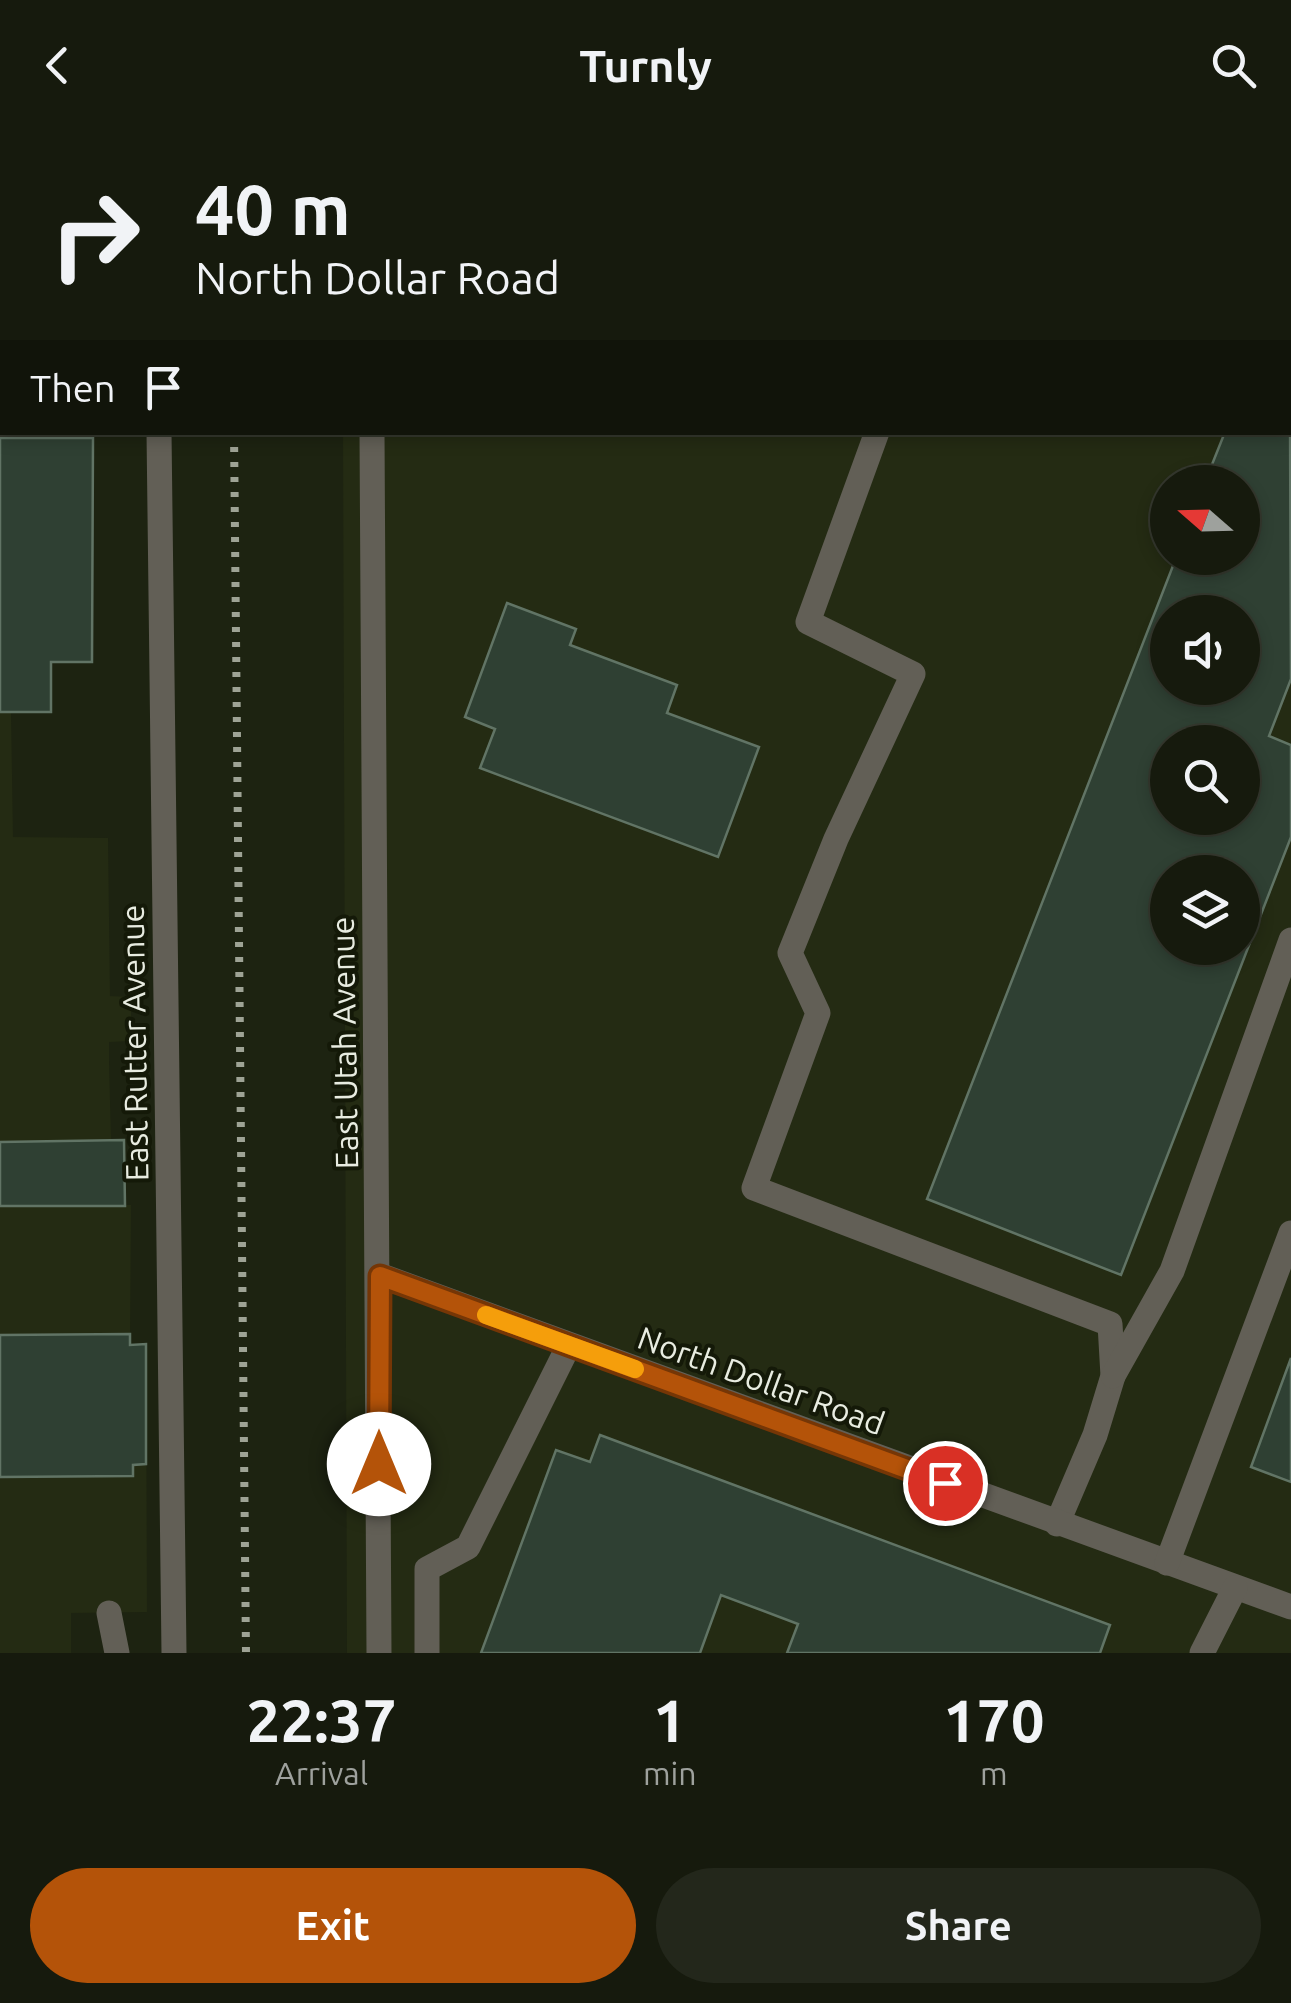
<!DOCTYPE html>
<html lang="en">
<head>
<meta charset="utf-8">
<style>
	:root { --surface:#161a0d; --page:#23271b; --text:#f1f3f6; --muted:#9ea19d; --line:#35382e; --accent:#b45309 }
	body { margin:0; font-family:Ubuntu,sans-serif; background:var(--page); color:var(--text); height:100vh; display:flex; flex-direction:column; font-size:38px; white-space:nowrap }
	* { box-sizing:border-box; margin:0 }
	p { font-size:32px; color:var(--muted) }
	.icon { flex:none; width:55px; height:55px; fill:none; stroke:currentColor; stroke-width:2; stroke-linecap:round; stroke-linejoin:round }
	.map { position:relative; height:1523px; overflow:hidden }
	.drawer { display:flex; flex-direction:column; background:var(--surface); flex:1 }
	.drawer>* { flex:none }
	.banner { position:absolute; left:0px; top:0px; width:1292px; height:305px; box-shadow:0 5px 15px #0003,0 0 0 2px var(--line); background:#161a0d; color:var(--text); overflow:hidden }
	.needle { width:65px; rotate:290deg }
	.tools { position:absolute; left:1150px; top:335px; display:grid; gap:20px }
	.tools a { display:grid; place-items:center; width:110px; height:110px; border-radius:50%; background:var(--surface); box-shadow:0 5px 15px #0003,0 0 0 2px var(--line); font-size:50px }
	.pin { position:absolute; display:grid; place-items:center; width:85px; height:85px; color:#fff; margin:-42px; border:5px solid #fff; border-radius:50%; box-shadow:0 2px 10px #0007 }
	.me { position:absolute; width:110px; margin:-55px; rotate:0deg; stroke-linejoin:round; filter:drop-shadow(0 0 8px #0008) }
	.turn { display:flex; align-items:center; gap:35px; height:210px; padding:0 30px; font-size:45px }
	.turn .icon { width:130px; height:130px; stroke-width:2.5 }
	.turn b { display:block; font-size:70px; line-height:85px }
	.then { display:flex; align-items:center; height:95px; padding:0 30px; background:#0003; gap:20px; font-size:38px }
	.eta { display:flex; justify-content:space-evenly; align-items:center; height:170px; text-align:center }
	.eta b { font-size:60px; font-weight:600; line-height:70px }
	.button { display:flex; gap:20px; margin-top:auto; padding:20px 30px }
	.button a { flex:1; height:115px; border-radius:60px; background:var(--accent); color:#fff; font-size:40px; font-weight:600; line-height:115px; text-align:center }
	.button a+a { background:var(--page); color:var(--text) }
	header { display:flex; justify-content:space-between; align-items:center; height:130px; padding:0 30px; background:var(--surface); font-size:45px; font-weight:600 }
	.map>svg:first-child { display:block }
	.built { fill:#242b13; fill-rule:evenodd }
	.building { fill:#2f4033; stroke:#617465; stroke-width:2.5; fill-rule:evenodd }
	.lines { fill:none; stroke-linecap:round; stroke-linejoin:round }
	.minor { stroke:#625f56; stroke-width:25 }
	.rail { stroke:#9ea395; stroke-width:8; stroke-dasharray:5 10; stroke-linecap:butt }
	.route-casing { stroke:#753606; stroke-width:25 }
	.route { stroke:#b45309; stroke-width:18 }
	.slow { stroke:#f59e0b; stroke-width:18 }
	.labels { text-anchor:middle; stroke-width:8; stroke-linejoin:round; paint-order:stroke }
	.street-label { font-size:32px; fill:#e8ece1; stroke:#141908 }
</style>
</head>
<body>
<header><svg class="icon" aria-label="back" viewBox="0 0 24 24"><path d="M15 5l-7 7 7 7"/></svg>Turnly<svg class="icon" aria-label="search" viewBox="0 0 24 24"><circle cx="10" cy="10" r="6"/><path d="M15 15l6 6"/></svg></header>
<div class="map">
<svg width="1291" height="1523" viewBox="0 0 1291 1523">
	<rect width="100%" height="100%" fill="#1d2311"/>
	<!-- built -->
	<g class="built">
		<polygon points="342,0 1032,0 1038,2 342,2"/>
		<path d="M1291,96V1523H347L343,303L1290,302ZM1168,352H1242V428H1168ZM1168,482H1242V558H1168ZM1168,612H1242V688H1168ZM1168,742H1242V818H1168Z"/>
		<polygon points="0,308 93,308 92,532 52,532 51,582 11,582 13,707 108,708 110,866 131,867 131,911 109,912 109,931 111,1010 125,1075 131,1075 130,1214 146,1214 147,1482 71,1483 71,1523 0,1523"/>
	</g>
	<!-- building -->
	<g class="building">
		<path d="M1290,287L1291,549L1269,606L1291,615V707L1121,1145L927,1069L1176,428H1242V352H1205L1225,302H1290ZM1168,482H1242V558H1168ZM1168,612H1242V688H1168ZM1168,742H1242V818H1168Z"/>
		<polygon points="0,308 93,308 92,532 51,532 51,582 0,582"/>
		<polygon points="507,473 576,499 570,515 677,555 667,583 759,617 718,727 480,638 495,599 465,587"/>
		<polygon points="124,1010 125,1076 0,1076 0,1012"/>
		<polygon points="130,1204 130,1215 146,1214 146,1334 133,1335 133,1346 0,1347 0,1205"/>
		<polygon points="1291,1228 1291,1352 1251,1337"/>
		<polygon points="600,1305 1110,1495 1100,1523 787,1523 798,1494 721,1465 700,1523 481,1523 556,1320 590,1332"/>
	</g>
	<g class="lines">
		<!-- minor -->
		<g class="minor">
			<polyline points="156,0 156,2"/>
			<polyline points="369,0 369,2"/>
			<polyline points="1168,0 1174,2"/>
			<polyline points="1290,45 1291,46"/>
			<polyline points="0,204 2,204"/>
			<polyline points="1290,220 1291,221"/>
			<polyline points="159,302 174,1523"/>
			<polyline points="372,302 379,1523"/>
			<polyline points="877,302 808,492 913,544 836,709 790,823 818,883 754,1058 1110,1194 1113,1246 1095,1305 1057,1394"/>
			<polyline points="379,1145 1291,1477"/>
			<polyline points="1113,1246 1172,1141 1291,810"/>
			<polyline points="1167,1433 1291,1103"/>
			<polyline points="109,1483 117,1523"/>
			<polyline points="427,1523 427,1439 468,1417 569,1215"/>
			<polyline points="1202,1523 1235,1458"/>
		</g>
		<!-- rail -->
		<g class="rail">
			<polyline points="230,0 230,2"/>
			<polyline points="234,302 246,1523"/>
		</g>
	</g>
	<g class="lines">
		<defs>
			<polyline id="route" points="379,1334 380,1146 945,1353"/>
		</defs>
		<!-- route casing -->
		<use href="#route" class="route-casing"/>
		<!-- route -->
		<use href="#route" class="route"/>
		<!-- slow -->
		<polyline class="slow" points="486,1185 635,1239"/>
	</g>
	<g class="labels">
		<!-- street labels -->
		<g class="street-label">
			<text transform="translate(135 913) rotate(-91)" y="11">East Rutter Avenue</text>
			<text transform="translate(345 913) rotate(-91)" y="11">East Utah Avenue</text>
			<text transform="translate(761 1251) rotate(20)" y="11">North Dollar Road</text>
		</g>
	</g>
</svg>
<div class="tools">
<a><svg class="needle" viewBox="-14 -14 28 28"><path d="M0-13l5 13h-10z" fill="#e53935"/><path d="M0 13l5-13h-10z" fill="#9ea19d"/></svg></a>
<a><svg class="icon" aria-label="sound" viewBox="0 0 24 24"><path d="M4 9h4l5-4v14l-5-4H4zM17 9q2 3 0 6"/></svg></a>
<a><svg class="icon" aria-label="search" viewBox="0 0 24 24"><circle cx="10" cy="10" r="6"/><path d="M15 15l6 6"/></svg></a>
<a><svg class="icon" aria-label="layers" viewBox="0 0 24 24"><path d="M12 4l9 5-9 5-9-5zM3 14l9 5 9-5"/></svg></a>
</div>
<div class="pin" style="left:945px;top:1353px;background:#d93025"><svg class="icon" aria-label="arrive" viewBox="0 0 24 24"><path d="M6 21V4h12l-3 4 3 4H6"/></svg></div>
<svg class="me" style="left:379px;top:1334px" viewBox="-20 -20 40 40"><circle r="19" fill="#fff"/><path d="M0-13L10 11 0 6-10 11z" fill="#b45309"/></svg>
<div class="banner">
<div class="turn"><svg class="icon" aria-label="right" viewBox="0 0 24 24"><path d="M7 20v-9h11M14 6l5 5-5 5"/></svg><div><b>40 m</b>North Dollar Road</div></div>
<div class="then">Then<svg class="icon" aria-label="arrive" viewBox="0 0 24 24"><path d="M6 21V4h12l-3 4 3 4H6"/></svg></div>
</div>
</div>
<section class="drawer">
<div class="eta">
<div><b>22:37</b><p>Arrival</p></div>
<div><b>1</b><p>min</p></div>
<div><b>170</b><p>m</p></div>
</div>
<div class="button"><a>Exit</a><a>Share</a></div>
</section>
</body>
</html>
